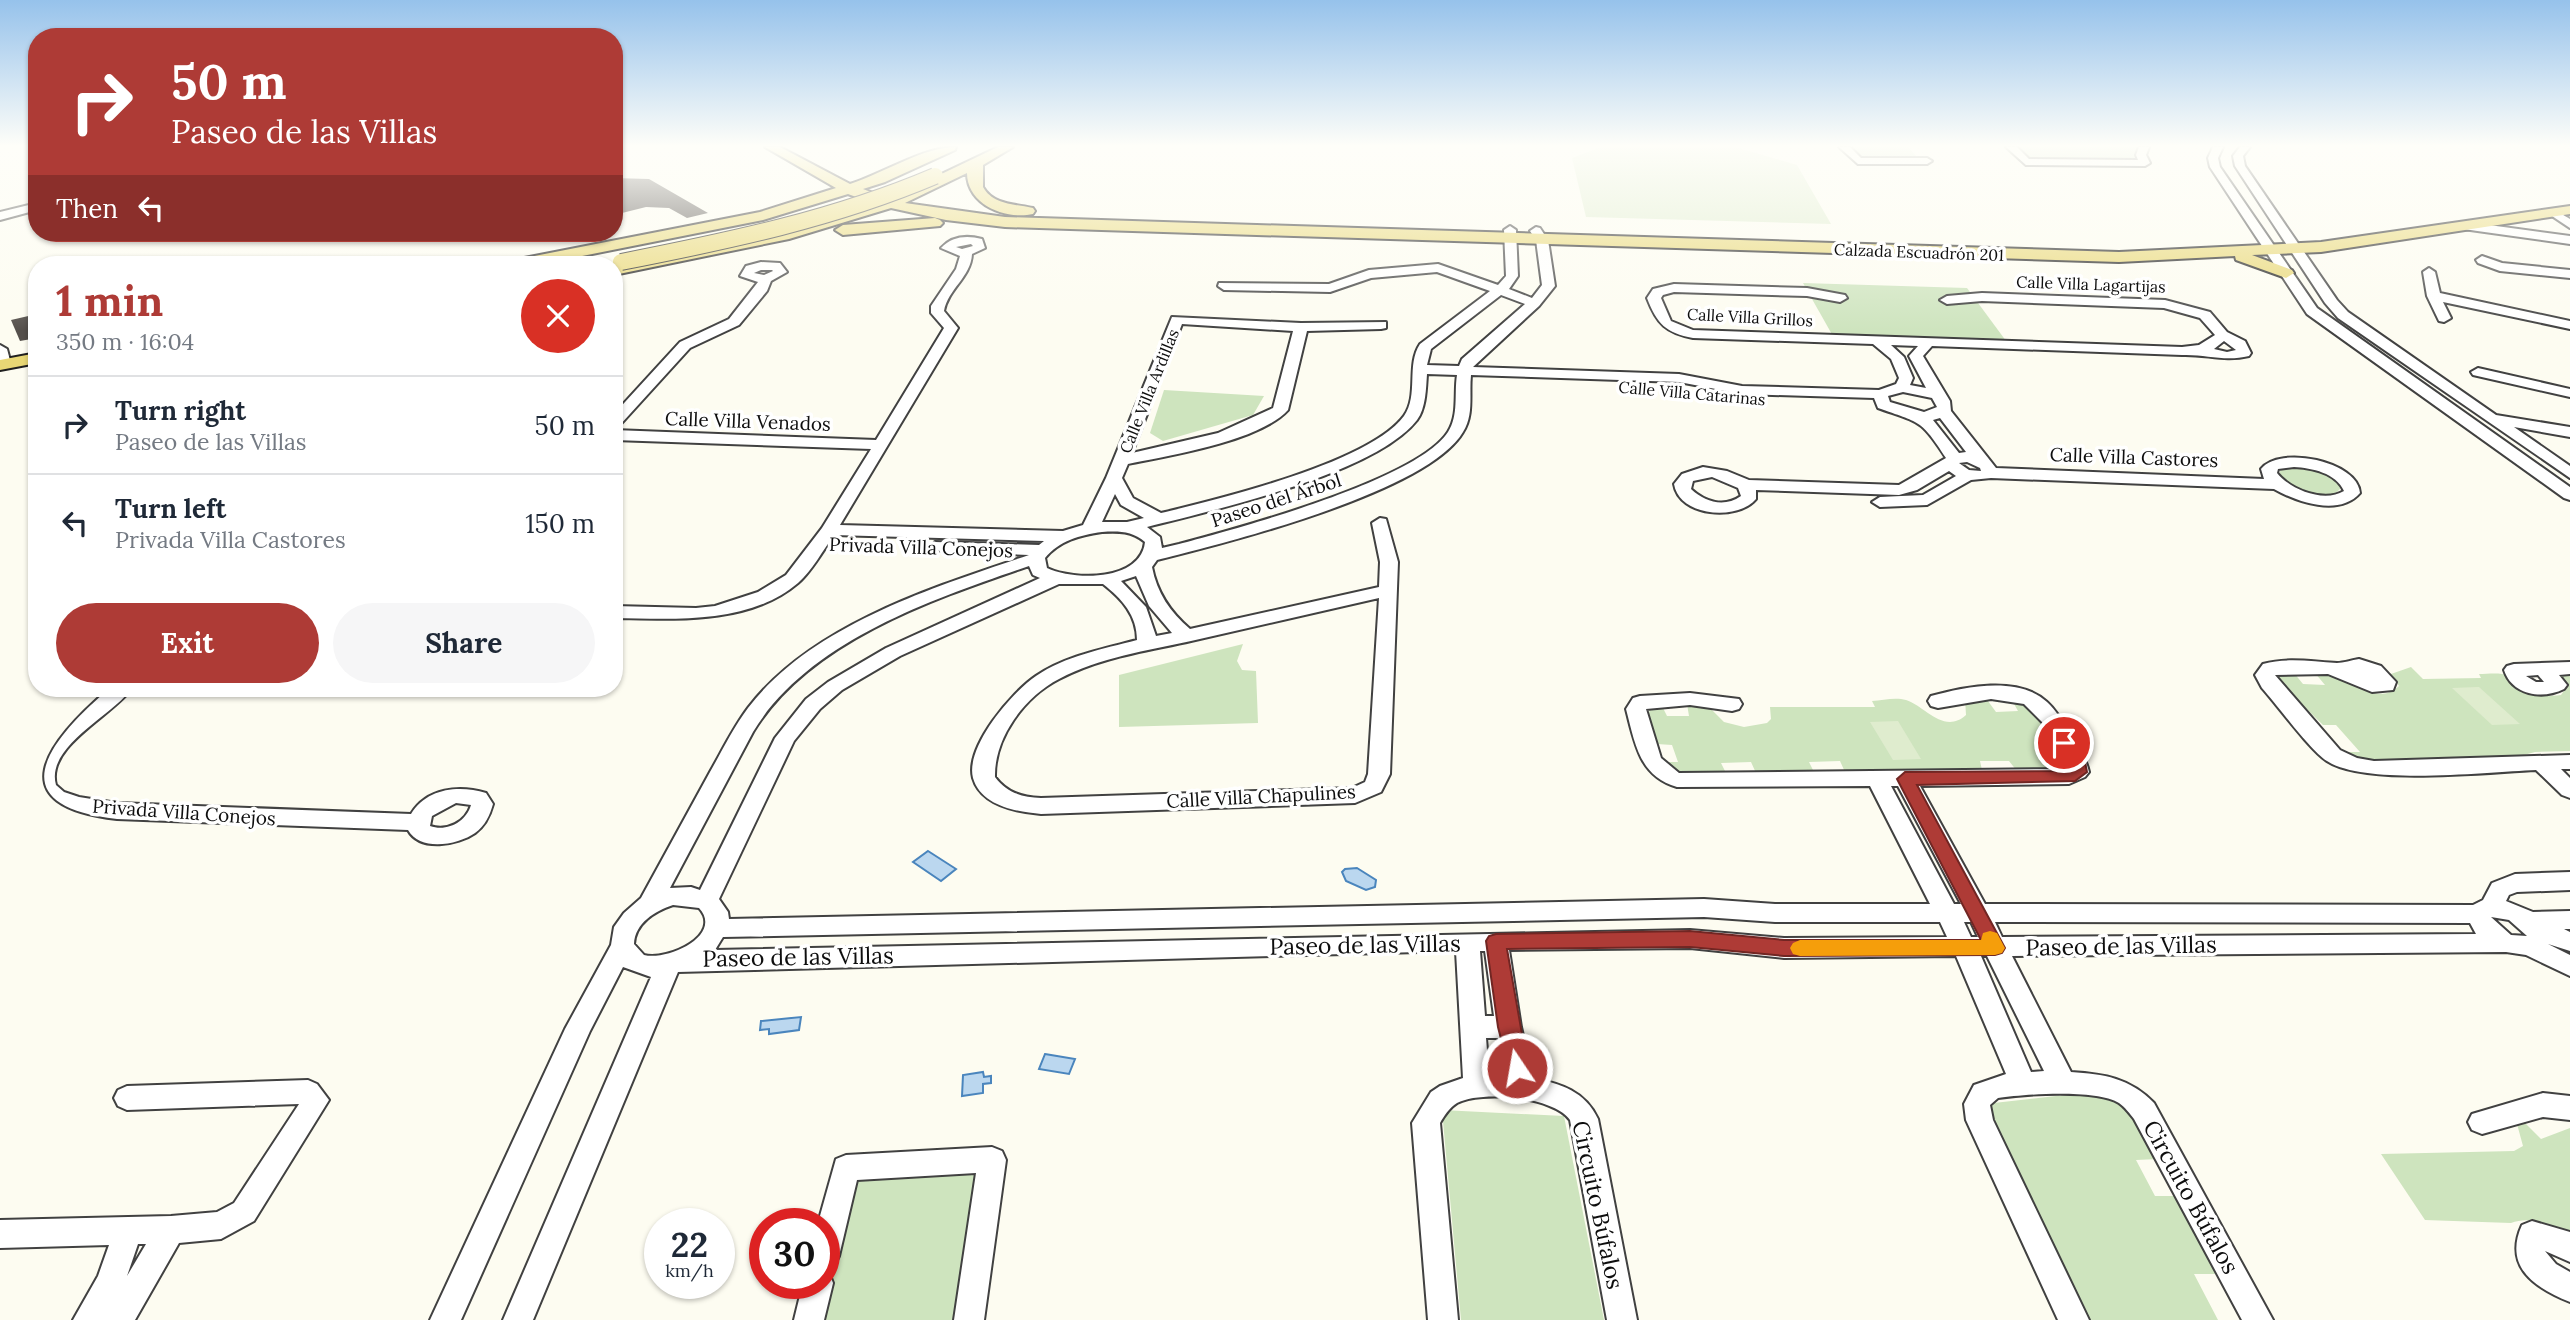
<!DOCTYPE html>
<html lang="en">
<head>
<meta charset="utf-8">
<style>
	:root { --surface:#fff; --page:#f6f6f7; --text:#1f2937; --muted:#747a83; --line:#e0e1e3; --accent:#ae3b36 }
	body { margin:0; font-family:Lora,serif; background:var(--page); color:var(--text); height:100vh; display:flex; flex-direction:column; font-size:26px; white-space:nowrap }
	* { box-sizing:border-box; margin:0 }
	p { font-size:23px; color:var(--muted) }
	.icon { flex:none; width:38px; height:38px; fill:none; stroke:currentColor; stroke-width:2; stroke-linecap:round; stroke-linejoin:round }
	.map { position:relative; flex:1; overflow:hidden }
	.details { position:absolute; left:28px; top:256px; width:595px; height:441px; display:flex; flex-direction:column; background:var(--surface); border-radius:28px; box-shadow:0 2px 5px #0004 }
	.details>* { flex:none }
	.banner { position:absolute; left:28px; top:28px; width:595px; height:214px; border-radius:28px; box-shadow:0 2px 5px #0004; background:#ae3b36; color:#fff; overflow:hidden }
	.speed { position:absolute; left:644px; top:1208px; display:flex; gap:14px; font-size:35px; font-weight:700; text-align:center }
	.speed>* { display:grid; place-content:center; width:91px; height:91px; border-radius:50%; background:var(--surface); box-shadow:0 2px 5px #0004; line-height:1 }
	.speed small { font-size:18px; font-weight:400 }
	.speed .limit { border:10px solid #d22; background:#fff; color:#111 }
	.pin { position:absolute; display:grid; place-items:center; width:60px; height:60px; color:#fff; margin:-30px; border:4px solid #fff; border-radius:50%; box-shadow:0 2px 7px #0007 }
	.me { position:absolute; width:77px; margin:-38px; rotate:348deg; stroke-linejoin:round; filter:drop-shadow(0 0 5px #0008) }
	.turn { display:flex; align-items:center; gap:24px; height:147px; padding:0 28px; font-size:32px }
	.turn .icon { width:91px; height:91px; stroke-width:2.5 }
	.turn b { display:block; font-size:49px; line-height:60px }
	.then { display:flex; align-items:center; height:66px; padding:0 28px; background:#0003; gap:14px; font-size:26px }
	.round { display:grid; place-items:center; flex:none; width:74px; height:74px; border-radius:37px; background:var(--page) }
	.head { display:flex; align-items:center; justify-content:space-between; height:119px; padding:0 28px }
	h1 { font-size:42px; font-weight:800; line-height:52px; color:var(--accent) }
	.cta { display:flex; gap:14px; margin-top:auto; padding:14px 28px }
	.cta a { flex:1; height:80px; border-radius:42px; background:var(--accent); color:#fff; font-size:28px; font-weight:800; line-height:80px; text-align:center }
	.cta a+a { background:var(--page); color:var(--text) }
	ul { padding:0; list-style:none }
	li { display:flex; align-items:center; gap:21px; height:98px; padding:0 28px; border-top:2px solid var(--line) }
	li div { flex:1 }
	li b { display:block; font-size:26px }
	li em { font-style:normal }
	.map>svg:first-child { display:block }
	.green { fill:#cee4be }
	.pitch { fill:#dfecce }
	.water { fill:#bbd7ef; stroke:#4a85bd; stroke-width:2 }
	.building { fill:#55504c }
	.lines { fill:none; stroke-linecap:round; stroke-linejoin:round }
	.minor-casing { stroke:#414141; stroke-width:4 }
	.major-casing { stroke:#1f1f1f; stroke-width:4 }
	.minor { fill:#fff; fill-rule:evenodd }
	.major { fill:#e8d775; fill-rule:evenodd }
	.major-bridge-casing { stroke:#1f1f1f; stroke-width:18; stroke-linecap:butt }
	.major-bridge { stroke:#e8d775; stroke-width:16 }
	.route { fill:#ae3b36; stroke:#712623; stroke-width:2 }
	.slow { fill:#f59e0b }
	.labels { text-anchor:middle; stroke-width:7; stroke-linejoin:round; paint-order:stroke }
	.far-street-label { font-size:16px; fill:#0e0e0e; stroke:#fff }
	.street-label { font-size:19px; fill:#0e0e0e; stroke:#fff }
	.near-street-label { font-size:23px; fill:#0e0e0e; stroke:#fff }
</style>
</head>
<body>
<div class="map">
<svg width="2570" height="1320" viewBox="0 0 2570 1320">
	<rect width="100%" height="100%" fill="#fdfcf1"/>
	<!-- green -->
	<g class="green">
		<polygon points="1847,147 1908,147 1919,159 1858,159"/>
		<polygon points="2016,147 2138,147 2133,162 2026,160"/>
		<polygon points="1803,283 1967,288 2009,345 1834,338"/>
		<polygon points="1164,390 1264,396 1253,415 1163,441 1150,433"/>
		<path d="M2296,466L2327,474L2340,484V489C2324,507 2294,487 2278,477L2281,469Z"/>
		<polygon points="1243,644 1237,661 1242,670 1256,671 1258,723 1119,727 1119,675"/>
		<path d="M2411,667L2423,679L2481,678L2479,674C2486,674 2495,673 2502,674C2524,679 2534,700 2561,695L2566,688L2559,674L2570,670V751L2535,752L2501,761L2372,764L2352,759L2346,752H2360L2336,725H2323L2280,683L2278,675L2294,673L2303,684L2325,685L2315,673C2322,673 2332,672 2338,674C2359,680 2375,707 2399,686L2391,674Z"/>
		<path d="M1985,697L1996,712L2018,711L2013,702L2030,704L2053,736L2040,739L2051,753L2064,752L2068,771H2017L2009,761H1980L1982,770L1845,772L1840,761L1809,762L1814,772L1756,773L1751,762L1721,763L1726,773H1672L1663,762H1678L1672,745L1657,744L1648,717L1650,709L1663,708L1667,716H1689L1687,704L1709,707L1724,722L1744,727L1767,723L1771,719L1770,707H1875L1872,701C1883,700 1896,697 1906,700C1925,706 1944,735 1966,715L1965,698Z"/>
		<polygon points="2082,1093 2123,1102 2158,1159 2136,1160 2155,1196 2177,1196 2219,1274 2194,1274 2218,1320 2085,1320 1985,1104"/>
		<polygon points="1442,1110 1564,1116 1604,1320 1461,1320"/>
		<path d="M2525,1123L2541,1139L2570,1128V1237C2552,1226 2532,1215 2511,1223L2425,1220L2381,1154L2514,1151L2523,1146L2517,1124Z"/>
		<polygon points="985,1167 961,1320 818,1320 854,1173"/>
	</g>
	<!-- pitch -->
	<g class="pitch">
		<polygon points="1601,147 1735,147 1797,165 1831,224 1586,217 1572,158"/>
		<polygon points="2478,687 2479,687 2520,724 2492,725 2452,688"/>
		<polygon points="1898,721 1921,759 1893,760 1870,722"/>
	</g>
	<!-- water -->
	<g class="water">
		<polygon points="928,851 956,869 941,881 913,862"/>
		<polygon points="1357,868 1376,880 1375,887 1366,890 1346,881 1342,872 1345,869"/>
		<polygon points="801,1017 799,1030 769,1034 769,1029 760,1030 761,1021"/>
		<polygon points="1045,1054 1075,1059 1069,1074 1039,1069"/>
		<polygon points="983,1072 984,1077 991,1076 991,1083 983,1084 983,1093 962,1096 963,1075"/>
	</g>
	<!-- building -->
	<g class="building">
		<polygon points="614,178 649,179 708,213 687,218 669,208 646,207 614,215"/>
		<polygon points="37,314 37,338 20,341 11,320"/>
	</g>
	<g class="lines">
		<defs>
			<g id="minor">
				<polygon points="1839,147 1850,147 1861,158 1927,158 1932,161 1927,164 1858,164"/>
				<polygon points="2006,147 2017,147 2029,159 2138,160 2136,155 2139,147 2149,147 2146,155 2150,163 2145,166 2026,165"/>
				<polygon points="2213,147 2223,147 2218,158 2220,167 2317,308 2570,487 2570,500 2564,498 2307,314 2210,167 2208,158"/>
				<polygon points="2240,147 2250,147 2243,156 2245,166 2337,300 2348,312 2496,415 2570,427 2570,437 2514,427 2570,466 2570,478 2338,318 2325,303 2235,166 2233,156"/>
				<polygon points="37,203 37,210 0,220 0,212"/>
				<polygon points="2553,209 2570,219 2570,228 2549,214 2547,212"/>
				<polygon points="2467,222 2570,236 2570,244 2463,229 2463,223"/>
				<path d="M1510,226L1516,230L1518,276L1509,289L1532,298L1542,285L1536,240L1530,231L1536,227L1540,228L1548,240L1555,286L1539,306L1473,367L1679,374L1742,386L1879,390L1896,384L1899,378L1891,359L1873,344L1693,338C1666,333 1657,324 1647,298L1653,289L1674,284L1807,288L1845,295L1847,298L1840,302L1807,296L1674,292L1663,295L1661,298L1671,321L1693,330L2182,347L2199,345L2215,335L2200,318L2164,308L1982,301L1947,304L1940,300L1947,296L1982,293L2165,300L2210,312L2227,332L2245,341L2251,353L2249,356C2224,362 2206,354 2182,355L1932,346L1923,356L1950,401L1951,411L1996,468L2264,479L2261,469C2279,445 2358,461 2360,493C2339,517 2297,502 2274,489L1991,478L1971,480L1927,505L1880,507L1872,502L1880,497L1923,495L1956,476L1949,471L1917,490L1899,495L1756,490V499C1738,521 1679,517 1674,484L1682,474L1703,467L1727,471L1749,480L1899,485L1946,458C1921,419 1920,423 1878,408L1874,398L1742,394L1679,382L1471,375C1469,395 1474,415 1463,432C1428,492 1226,543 1157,560L1152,567C1157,593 1170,612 1190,629L1379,587L1380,562L1372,523L1380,518L1386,519L1398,562L1390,774L1381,792L1355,803L1041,814C1017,812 981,806 973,778C965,747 1012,692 1036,676C1065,656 1103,649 1137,640C1137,615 1122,599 1103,584H1059L900,656L842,690L820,709L794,741L719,899L728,912L729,919L1704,899L1775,904H1930L1870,786L1677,787C1639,776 1635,743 1626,709L1633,698L1640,696L1690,693L1739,699L1742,704L1739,709L1732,711L1690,705L1646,709L1661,758L1679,773L2067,769L2043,723L2024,704L1991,699L1938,708L1931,706L1928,701L1931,696C1964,687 2018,675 2047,702C2056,710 2063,722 2069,733C2077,745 2086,758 2089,772L2085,777L2069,784L1920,786L1985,904L2473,905L2483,900L2492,883L2515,874L2570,872V890L2517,892L2509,895L2506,901L2533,912L2570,911V929H2564L2570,932V951L2548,944L2570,955V976L2526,955L2506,952L2012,956L2071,1072C2104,1074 2130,1078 2154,1103L2273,1320H2242L2134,1119C2130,1114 2125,1107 2119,1103C2096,1089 2025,1094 1998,1098L1990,1105L1993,1120L2089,1320H2058L1966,1120L1964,1104L1974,1085L2006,1074L1956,956L1784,958L1690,948L1509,950L1521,1027L1533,1078C1561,1084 1585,1091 1598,1119L1637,1320H1607L1570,1120C1554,1097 1482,1090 1457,1103C1449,1108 1444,1116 1440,1123L1458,1320H1428L1412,1123L1431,1092L1440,1086L1463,1078L1456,951L678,972L533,1320H503L651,977L623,967L590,1031L461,1320H430L565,1029L611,945L614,927L624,913L641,898C664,856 687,814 710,772C722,751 733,728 748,708C811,625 934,587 1029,555L941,551L935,550L932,546L935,542L1039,545L1044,541L834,535C823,550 812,571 798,583C749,625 673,619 614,618V606L696,608L715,606L758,592L786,575L822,528L871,449L614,440V430L876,440L944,328L931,313V306L956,269L960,256L941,248C952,236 967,235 982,239L985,248L972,254C971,277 948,289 944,311L958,328L840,525L1063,531L1083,525L1106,478L1172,317L1301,323L1386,322V328L1381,329L1307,331L1288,410C1260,441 1169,456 1128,464L1122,478L1133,498L1161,513C1219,499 1369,463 1404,416C1419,395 1406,365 1420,344L1490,291L1437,272L1371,278L1330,292L1224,290L1218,286L1219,283L1329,284L1369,270L1438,264L1498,285L1506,276L1504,230ZM971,244L973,246L962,249L956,247ZM1501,295L1525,304L1462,359L1459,366L1427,365L1431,349ZM1182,324L1293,331L1273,408L1218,433L1132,453ZM2224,341L2236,350L2227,352L2214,349ZM1891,345L1918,346L1909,356L1926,388L1910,385L1913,378L1904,357ZM1427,374L1457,375C1454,394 1459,415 1448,432C1417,480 1236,529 1179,544L1162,548L1160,537L1147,527C1214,510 1375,474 1417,420C1426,408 1426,388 1427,374ZM1903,392L1932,398L1937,407L1924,412L1890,402L1888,396ZM1940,418L1966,452L1959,453L1933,420ZM1967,462L1980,468L1981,471L1969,470L1959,463ZM2294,467C2312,468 2336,473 2344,491C2324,503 2291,490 2277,473L2278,469ZM1712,477L1738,488L1741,496C1724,508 1705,502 1691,489L1693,481ZM1115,494L1121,505L1144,518L1127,522H1102ZM1102,532C1119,531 1132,531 1145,542C1141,581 1075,581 1047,568L1045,558C1059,541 1080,535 1102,532ZM1029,566L1033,575L1040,578L886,648L828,682L806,699L775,738L700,890L691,887L670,888L753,732C808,641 933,599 1029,566ZM1136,576L1149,606L1172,633L1156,636L1146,607L1121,581ZM1379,598L1368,774L1365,782L1352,788L1041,798C1022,797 1007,793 995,777C994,738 1024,697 1059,679C1100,657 1147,651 1191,641C1254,627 1316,612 1379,598ZM1891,786H1898L1961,904H1954ZM673,905L699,908C724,935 668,961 644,955L634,944C635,923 655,911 673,905ZM1704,917L1775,922H1940L1947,937L1784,938L1690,930L715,950L723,937ZM2491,917L2509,920L2527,936L2511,935ZM1964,922H1971L1978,937H1971ZM1995,922L2470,923L2476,934L2002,937ZM1480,951H1485L1494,1016H1485ZM1981,956H1987L2044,1071L2031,1072ZM1486,1038H1498L1506,1075H1489Z"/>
				<polygon points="2482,256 2502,263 2570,270 2570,278 2500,271 2478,263 2476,260"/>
				<path d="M761,262L780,263L787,272L771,281L767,291L739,325L690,348L619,426L614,428V414L680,342L729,319L758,282L740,276L746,266ZM761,270H772L773,271L764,275L754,273Z"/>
				<polygon points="2429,268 2435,272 2440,293 2570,321 2570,329 2443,302 2451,318 2444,322 2439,321 2427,296 2423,272"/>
				<polygon points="0,345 7,349 11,364 9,367 0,367"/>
				<polygon points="2478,368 2570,389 2570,397 2473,375 2471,372"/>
				<path d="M2359,659L2381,666L2396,682L2393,690L2372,692L2328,674L2275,675L2340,750L2357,758L2374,761L2570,755V769H2561L2570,778V798L2562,795L2536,770C2487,772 2365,786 2327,761C2310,750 2278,706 2262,688L2255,675L2263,664C2288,657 2313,662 2337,663C2343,663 2352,660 2359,659Z"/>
				<path d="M2570,662V674L2559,675L2567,685L2564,689C2542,700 2512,695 2504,670L2507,666L2514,664ZM2538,675L2544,682H2536L2526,676Z"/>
				<path d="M110,688H132C114,715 45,746 56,785L64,792L79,797L117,803L411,814C427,788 459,785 486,793L493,804C490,815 485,826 475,833C458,845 420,852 408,830L117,819C0,806 44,744 110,688ZM456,803L471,805C466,822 447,832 430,826L432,816Z"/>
				<path d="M308,1080L317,1084L329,1100L254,1221L221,1239L179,1243L135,1320H73L98,1276L109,1245L0,1248V1220L171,1216L217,1212L234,1203L299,1104L127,1110L118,1106L114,1098L118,1090L127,1086ZM138,1244H146L127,1276Z"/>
				<polygon points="2543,1093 2570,1096 2570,1120 2543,1117 2482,1134 2472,1130 2468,1122 2472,1114"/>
				<polygon points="992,1147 1002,1151 1006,1160 984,1320 954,1320 976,1173 857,1180 839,1256 834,1266 824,1270 824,1223 818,1223 836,1159 846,1155"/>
				<path d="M2532,1221L2570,1232V1262L2545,1251L2556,1264L2570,1272V1302C2535,1288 2503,1267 2522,1225Z"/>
				<polygon points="824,1271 829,1273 833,1283 824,1320 794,1320 803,1283 824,1283"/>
			</g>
			<g id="major">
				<path d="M765,147H780L850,184C884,173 923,147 956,147L955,150L885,182L863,189L889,199L998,147H1013L983,165V187C993,205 1015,204 1033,208L1035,211L1033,214C1006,220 967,205 967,173L905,203L1005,217L2119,252L2321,242L2570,206V214L2321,252L2252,255L2292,270L2294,273L2286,278L2236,260L2235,256L2119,262L1005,227L946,220L891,208L789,239L614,275V265L786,231L875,204L848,194L763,220L542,264H511L519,259L760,212L836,188Z"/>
				<polygon points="935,218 940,220 943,223 940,226 843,235 835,230 843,225"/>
				<polygon points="37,353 37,363 0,370 0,360"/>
			</g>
		</defs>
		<!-- minor casing -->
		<use href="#minor" class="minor-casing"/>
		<!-- major casing -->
		<use href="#major" class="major-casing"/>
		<!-- minor -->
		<use href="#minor" class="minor"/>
		<!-- major -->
		<use href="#major" class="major"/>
		<defs>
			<path id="major-bridge" d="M621,262C728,241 834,219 935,176"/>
		</defs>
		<!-- major-bridge casing -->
		<use href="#major-bridge" class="major-bridge-casing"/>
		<!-- major-bridge -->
		<use href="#major-bridge" class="major-bridge"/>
	</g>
	<!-- sky -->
	<linearGradient id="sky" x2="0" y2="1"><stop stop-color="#96c2eb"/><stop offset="0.44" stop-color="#fefef9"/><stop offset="1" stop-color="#fefef9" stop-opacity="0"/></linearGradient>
	<rect width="2570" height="331" fill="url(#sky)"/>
	<!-- route -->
	<polygon class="route" points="2064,737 2070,739 2085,762 2087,772 2075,781 1917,785 2005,948 2002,953 1995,955 1784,956 1690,947 1507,949 1528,1068 1525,1074 1517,1077 1510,1074 1498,1027 1486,941 1489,936 1496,934 1690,931 1784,940 1981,940 1897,779 1905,772 2066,771 2069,769 2055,743"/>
	<!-- slow -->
	<polygon class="slow" points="1990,931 1997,933 2005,948 2002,953 1995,955 1800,956 1793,954 1790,948 1793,943 1800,940 1981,940 1983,933"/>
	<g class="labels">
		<!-- far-street labels -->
		<g class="far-street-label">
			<text transform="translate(1919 252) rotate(2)" y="6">Calzada Escuadrón 201</text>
			<text transform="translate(2091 284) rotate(2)" y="6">Calle Villa Lagartijas</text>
			<text transform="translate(1750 317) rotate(3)" y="6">Calle Villa Grillos</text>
			<text transform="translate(1149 391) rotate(-68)" y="6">Calle Villa Ardillas</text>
			<text transform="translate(1692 393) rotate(5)" y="6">Calle Villa Catarinas</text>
		</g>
		<!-- street labels -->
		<g class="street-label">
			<text transform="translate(748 421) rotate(2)" y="7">Calle Villa Venados</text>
			<text transform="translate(2134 457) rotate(2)" y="7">Calle Villa Castores</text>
			<text transform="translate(1276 500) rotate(-18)" y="7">Paseo del Árbol</text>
			<text transform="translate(921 547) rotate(2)" y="7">Privada Villa Conejos</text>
			<text transform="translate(1261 796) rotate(-3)" y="7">Calle Villa Chapulines</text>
			<text transform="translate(184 812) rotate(4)" y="7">Privada Villa Conejos</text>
		</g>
		<!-- near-street labels -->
		<g class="near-street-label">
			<text transform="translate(1365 945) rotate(-1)" y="8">Paseo de las Villas</text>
			<text transform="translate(2121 946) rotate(-1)" y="8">Paseo de las Villas</text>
			<text transform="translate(798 957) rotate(-1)" y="8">Paseo de las Villas</text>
			<text transform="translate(2191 1197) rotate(61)" y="8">Circuito Búfalos</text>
			<text transform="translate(1598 1205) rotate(78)" y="8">Circuito Búfalos</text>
		</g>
	</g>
</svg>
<div class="speed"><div>22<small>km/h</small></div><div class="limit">30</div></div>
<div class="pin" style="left:2064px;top:743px;background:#d93025"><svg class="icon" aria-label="arrive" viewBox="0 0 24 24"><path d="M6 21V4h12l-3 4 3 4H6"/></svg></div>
<svg class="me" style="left:1517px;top:1068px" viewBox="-20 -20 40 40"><circle r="17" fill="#ae3b36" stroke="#fff" stroke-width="3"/><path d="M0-11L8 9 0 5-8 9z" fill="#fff"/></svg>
<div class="banner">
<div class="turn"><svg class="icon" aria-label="right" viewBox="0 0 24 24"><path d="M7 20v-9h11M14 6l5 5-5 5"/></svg><div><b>50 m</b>Paseo de las Villas</div></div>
<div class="then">Then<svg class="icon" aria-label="left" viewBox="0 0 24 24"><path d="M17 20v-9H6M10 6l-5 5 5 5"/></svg></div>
</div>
<section class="details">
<div class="head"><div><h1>1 min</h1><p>350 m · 16:04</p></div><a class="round" style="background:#d93025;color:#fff"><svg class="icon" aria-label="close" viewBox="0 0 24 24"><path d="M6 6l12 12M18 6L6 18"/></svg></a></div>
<ul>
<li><svg class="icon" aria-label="right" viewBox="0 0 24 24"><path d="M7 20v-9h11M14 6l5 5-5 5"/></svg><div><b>Turn right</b><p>Paseo de las Villas</p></div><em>50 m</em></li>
<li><svg class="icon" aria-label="left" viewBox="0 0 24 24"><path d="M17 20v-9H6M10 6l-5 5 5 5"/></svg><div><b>Turn left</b><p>Privada Villa Castores</p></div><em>150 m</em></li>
</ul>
<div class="cta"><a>Exit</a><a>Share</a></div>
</section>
</div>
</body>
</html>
